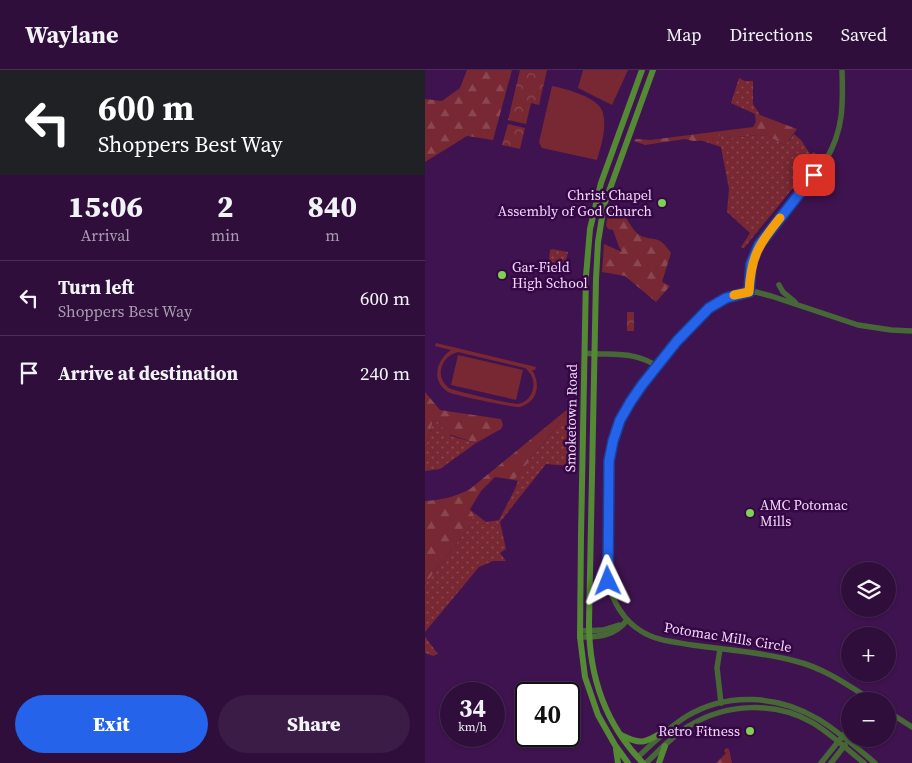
<!DOCTYPE html>
<html lang="en">
<head>
<meta charset="utf-8">
<style>
	:root { --surface:#2f0e3b; --page:#3b1c46; --text:#f1f3f6; --muted:#a79caf; --line:#4a2e55; --accent:#2563eb }
	body { margin:0; font-family:"Source Serif 4",serif; background:var(--page); color:var(--text); height:100vh; display:flex; flex-direction:column; font-size:19px; white-space:nowrap }
	* { box-sizing:border-box; margin:0 }
	p { font-size:16px; color:var(--muted) }
	.icon { flex:none; width:28px; height:28px; fill:none; stroke:currentColor; stroke-width:2; stroke-linecap:round; stroke-linejoin:round }
	.map { position:relative; flex:1; overflow:hidden }
	.sheet { display:flex; flex-direction:column; background:var(--surface); width:425px }
	.sheet>* { flex:none }
	.guide { background:#202124; color:#fff; overflow:hidden }
	.buttons { position:absolute; left:416px; top:492px; display:grid; gap:10px }
	.buttons a { display:grid; place-items:center; width:55px; height:55px; border-radius:50%; background:var(--surface); box-shadow:0 1px 4px #0004,0 0 0 1px var(--line); font-size:25px }
	.speed { position:absolute; left:15px; top:612px; display:flex; gap:10px; font-size:25px; font-weight:700; text-align:center }
	.speed>* { display:grid; place-content:center; width:65px; height:65px; border-radius:50%; background:var(--surface); box-shadow:0 1px 4px #0004,0 0 0 1px var(--line); line-height:1 }
	.speed small { font-size:12px; font-weight:400 }
	.speed .limit { border:2px solid #111; border-radius:8px; background:#fff; color:#111 }
	.pin { position:absolute; display:grid; place-items:center; width:42px; height:42px; color:#fff; margin:-21px; border-radius:10px; box-shadow:0 2px 8px #0006 }
	.me { position:absolute; width:55px; margin:-28px; rotate:358deg; stroke-linejoin:round; filter:drop-shadow(0 0 4px #0008) }
	.turn { display:flex; align-items:center; gap:18px; height:105px; padding:0 15px; font-size:22px }
	.turn .icon { width:65px; height:65px; stroke-width:2.5 }
	.turn b { display:block; font-size:35px; line-height:42px }
	.eta { display:flex; justify-content:space-evenly; align-items:center; height:85px; text-align:center }
	.eta b { font-size:30px; font-weight:800; line-height:35px }
	.button { display:flex; gap:10px; margin-top:auto; padding:10px 15px }
	.button a { flex:1; height:58px; border-radius:30px; background:var(--accent); color:#fff; font-size:20px; font-weight:800; line-height:58px; text-align:center }
	.button a+a { background:var(--page); color:var(--text) }
	ul { padding:0; list-style:none }
	li { display:flex; align-items:center; gap:15px; height:75px; padding:0 15px; border-top:1px solid var(--line) }
	li div { flex:1 }
	li b { display:block; font-size:19px }
	li em { font-style:normal }
	header { display:flex; align-items:center; gap:30px; box-sizing:border-box; height:70px; padding:0 25px; background:var(--surface); border-bottom:1px solid var(--line) }
	header strong { font-size:24px }
	nav { display:flex; gap:28px; margin-inline-start:auto; font-size:18px }
	main { display:flex; flex:1; min-height:0 }
	.map>svg:first-child { display:block }
	.grass { fill:url(#grass-dots) }
	.forest { fill:url(#forest-firs) }
	.park { fill:url(#park-crowns) }
	.garden { fill:#772832; fill-rule:evenodd }
	.lines { fill:none; stroke-linecap:round; stroke-linejoin:round }
	.tertiary { stroke:#476836; stroke-width:5.5 }
	.secondary { stroke:#558a35; stroke-width:6 }
	.route-casing { stroke:#184099; stroke-width:12 }
	.route { stroke:#2563eb; stroke-width:9 }
	.slow { stroke:#f59e0b; stroke-width:9 }
	.poi-dot { fill:#80d051; stroke:#350744; stroke-width:2 }
	.labels { text-anchor:middle; stroke-width:5; stroke-linejoin:round; paint-order:stroke }
	.poi-label { font-size:14px; fill:#f2d9fd; stroke:#350744; text-anchor:end }
	.street-label { font-size:14px; fill:#f2d9fd; stroke:#350744 }
</style>
</head>
<body>
<header>
<strong>Waylane</strong>
<nav><a>Map</a><a>Directions</a><a>Saved</a></nav>
</header>
<main>
<section class="sheet">
<div class="guide">
<div class="turn"><svg class="icon" aria-label="left" viewBox="0 0 24 24"><path d="M17 20v-9H6M10 6l-5 5 5 5"/></svg><div><b>600 m</b>Shoppers Best Way</div></div>
</div>
<div class="eta">
<div><b>15:06</b><p>Arrival</p></div>
<div><b>2</b><p>min</p></div>
<div><b>840</b><p>m</p></div>
</div>
<ul>
<li><svg class="icon" aria-label="left" viewBox="0 0 24 24"><path d="M17 20v-9H6M10 6l-5 5 5 5"/></svg><div><b>Turn left</b><p>Shoppers Best Way</p></div><em>600 m</em></li>
<li><svg class="icon" aria-label="arrive" viewBox="0 0 24 24"><path d="M6 21V4h12l-3 4 3 4H6"/></svg><div><b>Arrive at destination</b></div><em>240 m</em></li>
</ul>
<div class="button"><a>Exit</a><a>Share</a></div>
</section>
<div class="map">
<svg width="487" height="693" viewBox="0 0 487 693">
	<defs>
		<pattern id="grass-dots" width="8" height="8" patternUnits="userSpaceOnUse" patternTransform="scale(1.25)"><rect width="8" height="8" fill="#772832"/><path d="M2 2h.1M6 6h.1" fill="none" stroke="#8b4751" stroke-width="1.8" stroke-linecap="round"/></pattern>
		<pattern id="forest-firs" width="22" height="20" patternUnits="userSpaceOnUse" patternTransform="scale(1.25)"><rect width="22" height="20" fill="#772832"/><path d="M5 1l3.5 6h-7zM16 11l3.5 6h-7z" fill="#8b4751"/></pattern>
		<pattern id="park-crowns" width="20" height="18" patternUnits="userSpaceOnUse" patternTransform="scale(1.25)"><rect width="20" height="18" fill="#772832"/><path d="M2 6a3 3 0 1 1 6 0M12 15a3 3 0 1 1 6 0" fill="none" stroke="#8b4751"/></pattern>
	</defs>
	<rect width="100%" height="100%" fill="#3f134f"/>
	<!-- grass -->
	<g class="grass">
		<polygon points="314,8 320,11 328,11 328,34 335,45 331,54 330,44 306,33"/>
		<polygon points="296,64 300,68 333,65 343,66 360,75 369,64 376,70 385,84 389,82 394,86 319,178 316,177 325,163 302,142 304,119 296,77 275,70 291,70"/>
		<polygon points="127,179 143,182 138,204 123,200 125,180"/>
		<polygon points="150,333 152,333 151,394 144,396 121,394 75,452 81,479 75,483 81,491 68,491 54,497 0,562 0,514 45,456 43,453 44,439 61,452 74,450 89,421 93,411 89,410"/>
		<polygon points="8,350 15,353 26,366 51,373 15,399 0,401 0,374 3,371"/>
		<polygon points="0,566 1,568 13,584 8,586 0,583"/>
	</g>
	<!-- forest -->
	<g class="forest">
		<polygon points="42,0 87,0 68,70 42,66 0,92 0,29 17,31 35,18"/>
		<polygon points="335,45 372,59 360,75 343,66 333,65 300,68 296,64 291,70 268,71 260,69 220,75 209,71 211,69 225,70 328,57"/>
		<path d="M191,135C199,140 204,156 212,163C219,170 228,167 235,171C239,173 243,179 246,183L237,212L245,216L231,232L200,206L177,202L179,174L197,182L194,177L188,160L183,159L181,155L185,138Z"/>
		<polygon points="0,322 15,340 76,349 78,355 76,359 51,373 20,363 15,353 8,350 3,371 0,374"/>
		<path d="M150,333L89,410L70,407L56,421L45,439L49,446L43,453L46,455L0,514V431C17,430 30,427 45,419Z"/>
		<polygon points="301,678 304,679 307,693 291,693 301,683 299,681"/>
	</g>
	<!-- park -->
	<g class="park">
		<polygon points="95,0 122,0 114,35 106,33 101,54 83,50"/>
		<polygon points="83,54 100,58 95,79 77,75"/>
		<rect x="202" y="242" width="7" height="19"/>
	</g>
	<!-- garden -->
	<g class="garden">
		<polygon points="158,0 203,0 187,35 153,18"/>
		<path d="M127,16C141,19 174,27 178,43C182,58 176,76 172,90L117,78L114,72Z"/>
		<path d="M11,273L111,297L110,300H107C116,314 113,332 95,337C89,338 29,325 23,322C5,311 12,289 26,280L10,276ZM33,282L100,298C106,303 110,310 108,318C107,326 101,333 92,334C86,334 29,321 24,318C9,307 16,286 33,282Z"/>
		<polygon points="33,285 98,300 91,330 26,315"/>
	</g>
	<g class="lines">
		<!-- tertiary -->
		<g class="tertiary">
			<polyline points="354,215 358,222 370,232"/>
			<path d="M324,222L326,194L334,175L401,90C419,59 418,34 417,0"/>
			<path d="M160,283C187,286 209,280 233,297"/>
			<polyline points="155,561 178,560 194,555"/>
			<path d="M155,567C174,567 190,566 202,550"/>
			<polyline points="295,579 292,598 296,633"/>
			<path d="M448,631C423,615 399,598 370,591C337,582 301,580 267,575C250,572 231,571 216,561C199,551 187,531 183,511L184,391L191,358L206,331L217,315L252,271L284,238L310,225L331,222L346,226L433,255L466,260L487,261"/>
			<polyline points="462,641 487,657"/>
			<path d="M213,687C228,673 244,657 262,646C302,622 353,625 393,649C413,661 432,678 450,693"/>
			<path d="M221,693C235,680 248,665 264,656C301,633 351,631 388,653C406,664 423,680 439,693"/>
			<polyline points="396,693 425,657"/>
			<polyline points="406,693 420,675"/>
		</g>
		<!-- secondary -->
		<g class="secondary">
			<path d="M196,665C222,678 221,669 243,660"/>
			<polyline points="191,679 193,693"/>
			<polyline points="203,693 190,675 173,645 160,607 155,567 156,466 161,206 165,159 176,113 217,0"/>
			<path d="M218,693C181,655 164,606 164,553L171,209L173,172L179,135L228,0"/>
			<polyline points="234,693 240,676"/>
		</g>
	</g>
	<g class="lines">
		<defs>
			<polyline id="route" points="183,511 184,391 188,371 195,350 206,331 217,315 252,271 284,238 301,228 324,222 326,194 334,175 389,105"/>
		</defs>
		<!-- route casing -->
		<use href="#route" class="route-casing"/>
		<!-- route -->
		<use href="#route" class="route"/>
		<!-- slow -->
		<path class="slow" d="M309,225L324,222C326,187 333,175 355,148"/>
	</g>
	<!-- markers -->
	<g class="poi-dot">
		<circle cx="237" cy="133" r="5"/>
		<circle cx="77" cy="205" r="5"/>
		<circle cx="325" cy="443" r="5"/>
		<circle cx="325" cy="661" r="5"/>
	</g>
	<g class="labels">
		<!-- poi labels -->
		<g class="poi-label">
			<text x="227" y="130">Christ Chapel<tspan x="227" dy="16">Assembly of God Church</tspan></text>
			<text x="87" y="202" text-anchor="start">Gar-Field<tspan x="87" dy="16">High School</tspan></text>
			<text x="335" y="440" text-anchor="start">AMC Potomac<tspan x="335" dy="16">Mills</tspan></text>
			<text x="315" y="666">Retro Fitness</text>
		</g>
		<!-- street labels -->
		<g class="street-label">
			<text transform="translate(146 348) rotate(-89)" y="5">Smoketown Road</text>
			<text transform="translate(303 567) rotate(9)" y="5">Potomac Mills Circle</text>
		</g>
	</g>
</svg>
<div class="buttons">
<a><svg class="icon" aria-label="layers" viewBox="0 0 24 24"><path d="M12 4l9 5-9 5-9-5zM3 14l9 5 9-5"/></svg></a>
<a>+</a>
<a>−</a>
</div>
<div class="speed"><div>34<small>km/h</small></div><div class="limit">40</div></div>
<div class="pin" style="left:389px;top:105px;background:#d93025"><svg class="icon" aria-label="arrive" viewBox="0 0 24 24"><path d="M6 21V4h12l-3 4 3 4H6"/></svg></div>
<svg class="me" style="left:183px;top:511px" viewBox="-20 -20 40 40"><path d="M0-17L14 15 0 8-14 15z" fill="#2563eb" stroke="#fff" stroke-width="4"/></svg>
</div>
</main>
</body>
</html>
